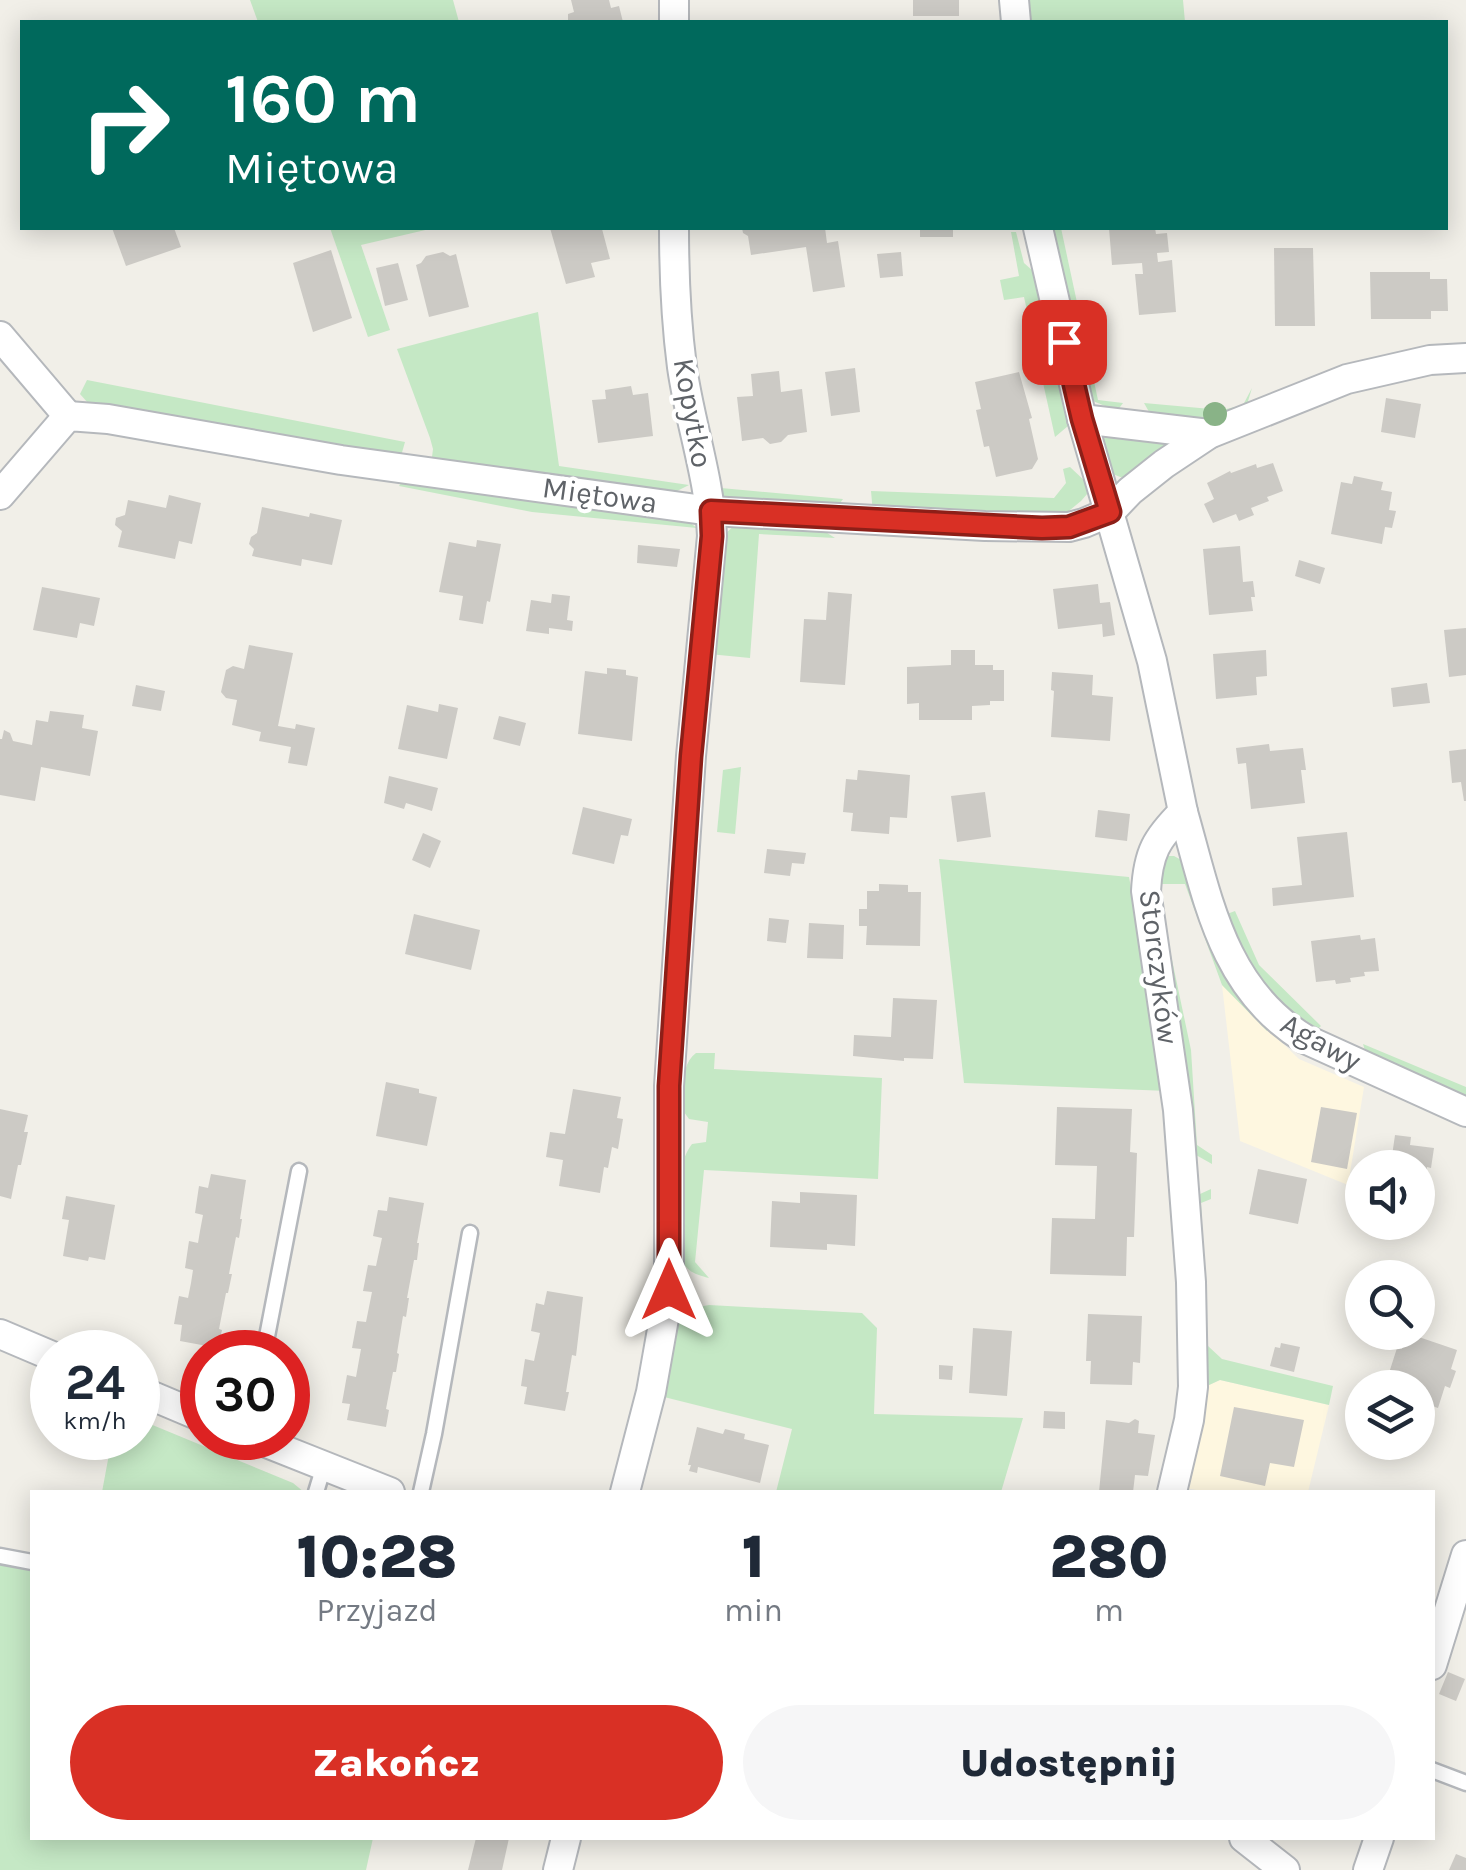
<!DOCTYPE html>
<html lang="pl">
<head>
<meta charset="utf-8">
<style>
	:root { --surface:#fff; --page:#f6f6f7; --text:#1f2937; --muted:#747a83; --accent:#d93025 }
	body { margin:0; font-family:Karla,sans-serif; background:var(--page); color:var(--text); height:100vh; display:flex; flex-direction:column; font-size:38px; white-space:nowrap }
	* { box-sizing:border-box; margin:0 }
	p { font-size:32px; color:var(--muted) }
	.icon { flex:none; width:55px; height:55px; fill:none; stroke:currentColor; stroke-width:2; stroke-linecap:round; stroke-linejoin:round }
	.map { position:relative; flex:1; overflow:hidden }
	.side { position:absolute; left:30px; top:1490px; width:1405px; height:350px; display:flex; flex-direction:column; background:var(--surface); border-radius:0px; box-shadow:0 5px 25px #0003 }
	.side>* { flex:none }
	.top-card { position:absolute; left:20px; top:20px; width:1428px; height:210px; border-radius:0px; box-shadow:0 5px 25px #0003; background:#00695c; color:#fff; overflow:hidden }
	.controls { position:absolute; left:1345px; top:1150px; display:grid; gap:20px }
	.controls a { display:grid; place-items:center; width:90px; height:90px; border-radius:50%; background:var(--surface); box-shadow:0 5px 25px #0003; font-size:50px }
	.speed { position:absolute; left:30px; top:1330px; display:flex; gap:20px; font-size:50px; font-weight:700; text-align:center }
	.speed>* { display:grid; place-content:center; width:130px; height:130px; border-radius:50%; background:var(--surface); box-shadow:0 5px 25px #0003; line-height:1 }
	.speed small { font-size:25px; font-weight:400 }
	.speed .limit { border:15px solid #d22; background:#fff; color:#111 }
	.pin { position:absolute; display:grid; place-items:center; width:85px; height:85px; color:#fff; margin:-42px; border-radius:20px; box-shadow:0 5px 15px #0006 }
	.me { position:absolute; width:110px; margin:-55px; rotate:0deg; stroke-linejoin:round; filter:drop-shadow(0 0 8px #0008) }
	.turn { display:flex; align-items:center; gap:35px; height:210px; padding:0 40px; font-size:45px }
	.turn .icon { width:130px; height:130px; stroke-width:2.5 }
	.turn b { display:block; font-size:70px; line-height:85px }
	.eta { display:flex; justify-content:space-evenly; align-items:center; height:170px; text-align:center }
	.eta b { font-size:60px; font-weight:800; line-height:70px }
	.button { display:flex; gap:20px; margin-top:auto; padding:20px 40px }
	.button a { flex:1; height:115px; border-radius:60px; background:var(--accent); color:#fff; font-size:40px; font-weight:800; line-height:115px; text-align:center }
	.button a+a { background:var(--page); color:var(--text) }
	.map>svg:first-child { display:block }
	.commercial { fill:#fef7e0 }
	.grass { fill:#c5e8c5 }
	.building { fill:#cccac5 }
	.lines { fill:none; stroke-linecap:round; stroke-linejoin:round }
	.service-casing { stroke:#b5b8bc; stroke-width:19 }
	.minor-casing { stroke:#b5b8bc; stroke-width:32 }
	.service { stroke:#fff; stroke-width:14 }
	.minor { stroke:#fff; stroke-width:28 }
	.tree { fill:#89b387 }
	.route-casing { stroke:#8d1f18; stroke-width:25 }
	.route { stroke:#d93025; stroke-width:18 }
	.labels { text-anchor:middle; stroke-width:8; stroke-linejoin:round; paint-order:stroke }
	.street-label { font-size:30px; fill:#5f6368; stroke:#fff }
</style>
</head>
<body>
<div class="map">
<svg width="1466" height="1870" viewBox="0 0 1466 1870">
	<rect width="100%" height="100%" fill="#f1efe8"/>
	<!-- commercial -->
	<g class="commercial">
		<polygon points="1222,985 1299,1059 1364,1087 1348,1185 1240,1141"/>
		<polygon points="1220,1380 1329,1405 1308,1492 1208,1492 1185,1488 1207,1386"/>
	</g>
	<!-- grass -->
	<g class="grass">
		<polygon points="250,0 453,0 459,22 258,22"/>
		<polygon points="1026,0 1183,0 1185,22 1027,22"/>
		<polygon points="330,228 434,228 361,245 390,330 368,337"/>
		<polygon points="1047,228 1061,228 1098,400 1123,403 1117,411 1093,401 1087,393"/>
		<polygon points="1011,232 1016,232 1024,263 1033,271 1068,426 1055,437 1024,297 1004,300 1000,280 1019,276"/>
		<polygon points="538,312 559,466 689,485 677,491 668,491 435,461 432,457 433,449 430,438 397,349"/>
		<polygon points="87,380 405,442 401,456 156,417 88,403 80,394"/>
		<polygon points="1252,388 1245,411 1211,422 1152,417 1144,403 1222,410 1243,405"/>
		<polygon points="704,401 721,488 843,499 838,506 729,499 720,496 701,404"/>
		<polygon points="1103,435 1179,439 1149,465 1123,478 1110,473 1101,442"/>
		<polygon points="1070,467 1087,483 1088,493 1081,501 1059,519 873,513 871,491 1054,498 1066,483 1063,469"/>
		<polygon points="404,479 685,519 697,528 532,512 399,486"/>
		<polygon points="735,525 818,527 835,538 759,534 750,658 709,654 720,546 726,533"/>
		<polygon points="741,767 735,834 717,832 723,770"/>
		<polygon points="1168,856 1174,856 1185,862 1268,1025 1267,1031 1222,985 1185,884 1156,884 1191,1050 1197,1145 1212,1155 1212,1164 1196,1155 1194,1151 1181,1036 1153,893 1161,859"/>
		<polygon points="939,859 1129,877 1168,1091 964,1083"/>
		<path d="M1235,911L1259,965L1321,1026L1315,1032C1271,1001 1244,965 1227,914Z"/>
		<polygon points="1363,1044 1466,1087 1466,1100 1368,1060"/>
		<path d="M696,1053H715L714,1069L882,1078L878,1179L704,1170L695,1262L709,1278C694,1274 687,1272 680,1257C680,1226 672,1169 692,1144L706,1142L708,1122L689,1119L684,1112C684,1093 679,1066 696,1053Z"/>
		<polygon points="1211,1189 1211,1199 1201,1203 1208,1346 1222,1359 1333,1386 1329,1405 1220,1380 1207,1386 1204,1384 1196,1198 1200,1194"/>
		<path d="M709,1305L862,1313L877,1328L874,1414L1023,1418L1001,1492H776L792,1429L660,1396C667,1359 664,1312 709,1305Z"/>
		<polygon points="138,1419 293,1483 304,1492 102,1492 112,1438 138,1438"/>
		<polygon points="0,1565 32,1570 32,1838 373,1838 366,1870 0,1870"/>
	</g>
	<!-- building -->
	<g class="building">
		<polygon points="571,0 609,0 611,8 619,6 623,22 568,22 568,14 574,12"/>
		<rect x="913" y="0" width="46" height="16"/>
		<polygon points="112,228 174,228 181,247 126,266"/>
		<polygon points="550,228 602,229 610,259 591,263 595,277 566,284"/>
		<polygon points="742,228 825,228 827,243 838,241 845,287 813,292 806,247 751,255 748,236 743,233"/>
		<rect x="920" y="228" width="33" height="9"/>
		<polygon points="1109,228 1155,228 1156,234 1167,233 1169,252 1157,253 1158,262 1172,260 1176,312 1139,315 1135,274 1143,274 1142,263 1112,265"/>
		<polygon points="1274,248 1313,248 1315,326 1275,326"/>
		<polygon points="331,250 352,318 313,332 293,263"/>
		<polygon points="443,252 450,256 456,254 469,307 429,317 416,265 421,263 426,256"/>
		<polygon points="901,252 903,276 880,278 877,254"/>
		<polygon points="398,263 408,300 385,306 376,268"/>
		<polygon points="1370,272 1430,272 1430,279 1447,279 1448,311 1431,311 1431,319 1371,319"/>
		<polygon points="855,368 860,412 831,416 825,372"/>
		<polygon points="779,371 781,392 802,389 807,432 788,435 781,442 770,444 763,438 742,441 737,397 753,396 751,374"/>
		<polygon points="1019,372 1032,418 1029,419 1038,459 1032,469 996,477 989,446 984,447 976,410 981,409 975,382"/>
		<polygon points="631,386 633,395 648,393 653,436 598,443 592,400 606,399 605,390"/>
		<polygon points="1386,398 1421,404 1415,438 1381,432"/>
		<polygon points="1273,463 1283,491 1267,497 1269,501 1251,508 1254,515 1239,521 1236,514 1213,523 1204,504 1214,499 1207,483 1230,471 1231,473 1256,464 1257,468"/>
		<polygon points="1354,476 1383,482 1381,490 1392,492 1389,510 1396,511 1392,528 1385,527 1382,544 1331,534 1341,482 1352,484"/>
		<polygon points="169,495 201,503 192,544 179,541 175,559 118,547 122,531 115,525 116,518 125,515 128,500 166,508"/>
		<polygon points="262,507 309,517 310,513 342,520 332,565 302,559 301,566 252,556 254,549 249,544 251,537 257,533"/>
		<polygon points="477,540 501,544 490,602 487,601 483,624 459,620 463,596 439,592 449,542 476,547"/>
		<polygon points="638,545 680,549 677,567 637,563"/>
		<polygon points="1240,546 1243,582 1253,581 1255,597 1251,597 1253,611 1209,615 1203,549"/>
		<polygon points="1299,560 1325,568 1320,584 1295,576"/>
		<polygon points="1098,584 1100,603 1110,602 1115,635 1103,637 1102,624 1058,629 1053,589"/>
		<polygon points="42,587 100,598 94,626 80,623 77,638 33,630"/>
		<polygon points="828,592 852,594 845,685 800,682 804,619 826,620"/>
		<polygon points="552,594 570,596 567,620 573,621 572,631 549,628 549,634 526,631 531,600 551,603"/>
		<polygon points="1466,628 1466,675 1449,677 1444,630"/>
		<polygon points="249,645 293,653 278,726 295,729 296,724 315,728 307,766 288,763 291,747 259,741 261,732 232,725 237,700 226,698 221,692 226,670 233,666 244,669"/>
		<polygon points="951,650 975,650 975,665 993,665 993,670 1004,670 1004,701 990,701 990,705 972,706 972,720 919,720 919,703 907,704 907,667 951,665"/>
		<polygon points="1266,650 1267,676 1256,677 1257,695 1216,699 1213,654"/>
		<polygon points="607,668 626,670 626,675 638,677 632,741 578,734 585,671 607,674"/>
		<polygon points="1052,672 1093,675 1092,695 1113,697 1110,741 1051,737 1054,691 1051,690"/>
		<polygon points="1427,683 1430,703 1393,707 1391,688"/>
		<polygon points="136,685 165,691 161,711 132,706"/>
		<polygon points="439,704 458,708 447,759 398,749 407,705 438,712"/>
		<polygon points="50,711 84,715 82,728 98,731 90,776 41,767 35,801 0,795 0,739 2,739 4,730 10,733 13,741 32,745 36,720 48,722"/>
		<polygon points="499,716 526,723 520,746 493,739"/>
		<polygon points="1269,744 1270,751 1303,748 1306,770 1301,770 1305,803 1251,809 1246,763 1238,764 1236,748"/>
		<polygon points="1466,749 1466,801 1464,801 1461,782 1452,783 1449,751"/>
		<polygon points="858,770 910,775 907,818 890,817 889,834 851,831 853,813 843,812 846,779 857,780"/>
		<polygon points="389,776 438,788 432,811 406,803 404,809 384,803"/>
		<polygon points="985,792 991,837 957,842 951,796"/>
		<polygon points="583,807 632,819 628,836 621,835 614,864 572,854"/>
		<polygon points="1098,810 1130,814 1127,841 1095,837"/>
		<polygon points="1347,832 1354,897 1273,906 1272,888 1302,885 1297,837"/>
		<polygon points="423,833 441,841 430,868 412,860"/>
		<polygon points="767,849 806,853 804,864 792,863 790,876 764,873"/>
		<polygon points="879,884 908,885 908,892 921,892 920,946 866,945 867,926 859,926 859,909 867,909 867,891 879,891"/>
		<polygon points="414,914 480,930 471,970 405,954"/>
		<polygon points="769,918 789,920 786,943 767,941"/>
		<polygon points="809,923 844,925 843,959 807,958"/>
		<polygon points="1360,935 1361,940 1375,938 1379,971 1364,972 1365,976 1350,978 1351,982 1336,984 1335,980 1316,982 1311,941"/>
		<polygon points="893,998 937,1000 933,1059 904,1058 904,1061 853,1056 854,1035 891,1037"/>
		<polygon points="386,1082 419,1089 419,1093 437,1097 427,1146 376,1136"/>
		<polygon points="573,1089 621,1097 617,1118 623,1119 618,1149 612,1147 608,1168 604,1167 600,1193 559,1186 563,1160 546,1157 550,1132 565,1134"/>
		<polygon points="1057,1107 1132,1109 1130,1152 1137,1153 1134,1237 1127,1237 1126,1276 1050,1274 1052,1218 1095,1219 1096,1191 1097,1166 1055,1165"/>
		<polygon points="1321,1107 1357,1113 1347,1169 1311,1162"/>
		<polygon points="0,1109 28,1115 24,1132 28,1132 21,1165 18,1165 11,1199 0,1196"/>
		<polygon points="1395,1135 1411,1137 1410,1145 1434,1148 1431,1168 1427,1167 1424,1187 1418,1186 1418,1168 1379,1168 1381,1154 1392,1156"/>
		<polygon points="1258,1169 1307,1179 1298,1224 1249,1214"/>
		<polygon points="211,1174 246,1180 240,1219 242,1219 239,1238 236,1237 229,1274 232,1274 228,1293 226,1293 219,1329 222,1330 218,1348 180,1341 182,1325 174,1324 179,1296 188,1298 191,1283 193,1270 185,1268 189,1241 198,1243 200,1231 203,1215 195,1213 199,1186 208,1188"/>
		<polygon points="800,1192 857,1195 855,1246 827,1244 827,1250 770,1247 772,1201 800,1203"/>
		<polygon points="66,1196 115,1205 105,1260 89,1257 88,1261 63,1256 69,1220 62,1219"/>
		<polygon points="389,1197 424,1203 417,1243 419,1243 417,1260 414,1260 407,1298 409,1298 406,1317 403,1316 397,1353 399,1354 396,1372 393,1372 386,1409 389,1410 386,1427 347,1420 350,1404 342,1403 347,1375 356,1377 361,1349 352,1348 357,1321 366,1322 372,1292 363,1291 368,1265 376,1266 382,1238 373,1236 378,1210 387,1211"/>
		<polygon points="547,1291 583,1297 576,1356 572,1355 566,1392 569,1392 565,1411 524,1404 527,1387 521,1386 525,1359 534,1361 540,1333 531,1331 536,1303 544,1305"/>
		<polygon points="1088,1314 1142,1316 1140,1363 1133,1362 1132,1385 1090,1384 1091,1361 1086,1361"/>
		<polygon points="973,1328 1012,1331 1007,1396 969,1393"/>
		<polygon points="1407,1333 1457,1350 1451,1369 1456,1371 1450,1388 1445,1386 1438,1408 1429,1405 1418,1438 1418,1388 1389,1388 1393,1375 1389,1373 1397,1348 1402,1349"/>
		<polygon points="1281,1343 1300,1347 1294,1372 1270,1366 1275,1347 1280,1348"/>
		<polygon points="939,1365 953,1366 952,1380 939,1379"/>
		<polygon points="1234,1407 1304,1420 1294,1467 1270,1463 1265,1486 1220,1476"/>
		<polygon points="1044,1411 1065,1412 1065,1429 1043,1428"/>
		<polygon points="1135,1419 1139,1421 1138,1433 1155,1435 1148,1476 1135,1475 1133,1492 1099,1492 1106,1420 1129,1423"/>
		<polygon points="697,1427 723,1434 725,1429 745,1434 744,1439 769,1445 760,1483 698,1467 697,1473 689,1471 691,1465 688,1465"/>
		<polygon points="1385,1442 1417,1442 1414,1453"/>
		<polygon points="1448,1672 1465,1679 1456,1701 1439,1694"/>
		<polygon points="476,1838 509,1838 502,1870 468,1870"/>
		<polygon points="1456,1854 1466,1858 1466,1870 1449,1870"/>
	</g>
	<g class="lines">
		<defs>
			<g id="service">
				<polyline points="264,1352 299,1171"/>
				<polyline points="316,1492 324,1466"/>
				<polyline points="421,1492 434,1434 470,1233"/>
				<polyline points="0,1556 32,1562"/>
				<polyline points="1432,1770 1466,1783"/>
			</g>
			<g id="minor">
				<polyline points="674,0 674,22"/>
				<polyline points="1014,0 1016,22"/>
				<path d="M1038,228L1082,419L1152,661L1183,812C1156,839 1148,853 1146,891L1178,1110L1191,1282L1193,1387L1189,1420L1172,1492"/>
				<polyline points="0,336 68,416"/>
				<polyline points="1082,419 1209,434"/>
				<polyline points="0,495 68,416 108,419 341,460 711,511 985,526 1069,527 1084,523 1110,512 1130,491 1164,464 1209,434 1347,379 1430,360 1466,358"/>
				<path d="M1183,812C1208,899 1222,988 1305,1039L1466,1112"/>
				<polyline points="0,1334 52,1356"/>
				<polyline points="138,1390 202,1417"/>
				<polyline points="254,1438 390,1492"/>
				<path d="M625,1492L651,1392L669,1290V1086L691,756L712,536C710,479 690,424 682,367C676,321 674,274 674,228"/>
				<polyline points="1432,1665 1466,1555"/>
				<polyline points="1244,1838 1285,1870"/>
				<polyline points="558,1870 566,1838"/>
				<polyline points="1368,1870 1379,1838"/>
			</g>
		</defs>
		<!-- service casing -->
		<use href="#service" class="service-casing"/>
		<!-- minor casing -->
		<use href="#minor" class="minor-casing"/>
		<!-- service -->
		<use href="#service" class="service"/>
		<!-- minor -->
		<use href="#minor" class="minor"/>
	</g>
	<!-- trees -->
	<circle class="tree" cx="1215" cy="414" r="12"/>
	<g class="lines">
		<defs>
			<polyline id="route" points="669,1290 669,1086 691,756 712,536 711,511 1042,528 1069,527 1110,512 1082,419 1064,342"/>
		</defs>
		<!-- route casing -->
		<use href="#route" class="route-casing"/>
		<!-- route -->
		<use href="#route" class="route"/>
	</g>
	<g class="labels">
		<!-- street labels -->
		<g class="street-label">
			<text transform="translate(693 413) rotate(80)" y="10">Kopytko</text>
			<text transform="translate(600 495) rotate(8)" y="10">Miętowa</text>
			<text transform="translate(1159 967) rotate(83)" y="10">Storczyków</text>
			<text transform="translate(1321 1042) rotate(29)" y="10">Agawy</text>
		</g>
	</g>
</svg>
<div class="controls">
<a><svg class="icon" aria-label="sound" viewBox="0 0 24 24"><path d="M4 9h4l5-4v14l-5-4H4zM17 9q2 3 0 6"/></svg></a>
<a><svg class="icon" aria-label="search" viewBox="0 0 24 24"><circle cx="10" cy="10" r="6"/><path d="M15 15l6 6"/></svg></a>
<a><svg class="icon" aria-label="layers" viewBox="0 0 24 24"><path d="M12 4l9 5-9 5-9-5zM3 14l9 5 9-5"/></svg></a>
</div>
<div class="speed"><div>24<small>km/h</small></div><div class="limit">30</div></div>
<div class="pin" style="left:1064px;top:342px;background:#d93025"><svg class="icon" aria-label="arrive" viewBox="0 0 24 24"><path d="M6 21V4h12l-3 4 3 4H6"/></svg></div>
<svg class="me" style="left:669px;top:1290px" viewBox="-20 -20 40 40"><path d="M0-17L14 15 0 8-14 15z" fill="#d93025" stroke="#fff" stroke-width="4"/></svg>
<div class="top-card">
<div class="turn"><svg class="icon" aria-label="right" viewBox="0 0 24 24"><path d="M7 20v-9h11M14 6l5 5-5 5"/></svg><div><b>160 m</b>Miętowa</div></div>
</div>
<section class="side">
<div class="eta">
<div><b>10:28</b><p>Przyjazd</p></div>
<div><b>1</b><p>min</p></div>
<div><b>280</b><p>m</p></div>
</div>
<div class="button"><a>Zakończ</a><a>Udostępnij</a></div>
</section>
</div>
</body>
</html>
